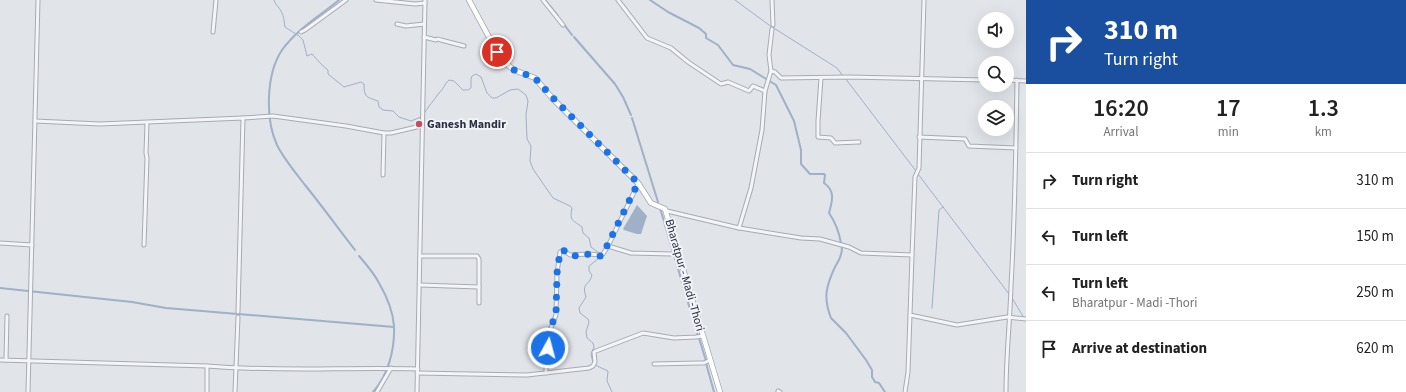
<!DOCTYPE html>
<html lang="en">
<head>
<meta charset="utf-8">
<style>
	:root { --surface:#fff; --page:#f6f6f6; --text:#222; --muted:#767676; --line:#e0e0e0 }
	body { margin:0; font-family:"Source Sans 3",sans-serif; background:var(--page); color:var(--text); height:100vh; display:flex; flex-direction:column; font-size:15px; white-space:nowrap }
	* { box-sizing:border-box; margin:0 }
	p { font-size:13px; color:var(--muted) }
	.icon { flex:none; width:22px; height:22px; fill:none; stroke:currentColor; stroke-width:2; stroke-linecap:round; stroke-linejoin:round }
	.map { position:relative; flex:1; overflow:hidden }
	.panel { display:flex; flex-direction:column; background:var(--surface); width:380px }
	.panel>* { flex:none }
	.banner { background:#1a4fa0; color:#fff; overflow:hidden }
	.buttons { position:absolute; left:978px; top:12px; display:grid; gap:8px }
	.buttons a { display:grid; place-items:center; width:36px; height:36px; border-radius:50%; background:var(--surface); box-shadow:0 4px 16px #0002; font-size:20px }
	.pin { position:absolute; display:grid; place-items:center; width:34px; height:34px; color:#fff; margin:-17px; border:2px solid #fff; border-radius:50%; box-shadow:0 1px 4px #0007 }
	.me { position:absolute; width:44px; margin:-22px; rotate:7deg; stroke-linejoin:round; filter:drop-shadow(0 0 3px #0008) }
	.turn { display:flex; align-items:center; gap:14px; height:84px; padding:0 12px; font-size:18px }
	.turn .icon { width:52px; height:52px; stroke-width:2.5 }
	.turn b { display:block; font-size:28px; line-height:34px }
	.eta { display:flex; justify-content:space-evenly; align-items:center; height:68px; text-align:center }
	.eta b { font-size:24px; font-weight:600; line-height:28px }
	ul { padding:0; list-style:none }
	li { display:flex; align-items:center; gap:12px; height:56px; padding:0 12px; border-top:1px solid var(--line) }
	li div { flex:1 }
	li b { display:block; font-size:15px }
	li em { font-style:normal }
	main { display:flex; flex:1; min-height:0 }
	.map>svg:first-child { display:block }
	.water { fill:#9fb0c7 }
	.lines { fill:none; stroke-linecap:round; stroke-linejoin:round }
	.stream { stroke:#9fb0c7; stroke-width:1 }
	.canal { stroke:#9fb0c7; stroke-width:2 }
	.minor-casing { stroke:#a7abb3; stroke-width:5 }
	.major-casing { stroke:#a1a8b4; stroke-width:6 }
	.minor { stroke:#f4f5f8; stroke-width:3 }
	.major { stroke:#fff; stroke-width:4.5 }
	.route { stroke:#1a73e8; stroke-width:7; stroke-dasharray:0 12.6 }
	.poi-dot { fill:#c74e59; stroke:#f1f3f7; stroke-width:1.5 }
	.labels { text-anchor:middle; stroke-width:4; stroke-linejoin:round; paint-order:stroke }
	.poi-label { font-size:12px; font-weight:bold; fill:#2b3140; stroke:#f1f3f7; text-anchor:start }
	.street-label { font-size:12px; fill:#2b3140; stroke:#f1f3f7 }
</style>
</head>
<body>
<main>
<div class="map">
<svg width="1026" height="392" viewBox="0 0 1026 392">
	<rect width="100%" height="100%" fill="#e1e4e9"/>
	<!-- water -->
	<polygon class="water" points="637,205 647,216 641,234 637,234 624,230 623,229"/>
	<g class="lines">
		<!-- stream -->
		<g class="stream">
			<path d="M274,0C275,5 279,7 281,11C284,15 284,22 285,27L299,36L303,40L307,56L312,54L323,66L328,70V74L344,87L361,82L364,84C364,97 366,97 378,101L379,107L383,110L393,111L399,117L411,121L421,117"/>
			<polyline points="735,0 769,25 837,68 843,76"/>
			<polyline points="845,78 916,171"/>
			<path d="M423,115C428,107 434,100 439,93C444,89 444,84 449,80L454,81L463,90H468L471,88V79L472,76L476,74L481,77L487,93L492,98H496L510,90L518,89L526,95L528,101L526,115L527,139L531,146L530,161L533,169L553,198L570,206L572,208C569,221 573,220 582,227L583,233L589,238L591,247L599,253"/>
			<polyline points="918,174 1009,294"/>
			<polyline points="1012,298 1024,318"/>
			<polyline points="932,308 939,210 943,207"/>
			<path d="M593,363L591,354L594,347L593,343L587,338L586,332L589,322L588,319L580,313L579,308L586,297C581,282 589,287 592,275L589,271V266L598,259L599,256"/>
			<polyline points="595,365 608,371 607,381 612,392"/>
		</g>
		<!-- canal -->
		<g class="canal">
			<path d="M339,0C320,16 297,29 282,50C266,74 265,119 277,145C284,159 295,172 305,185C322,206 338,228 355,250"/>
			<polyline points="545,0 558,16"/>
			<path d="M650,0L668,12L699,28L706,34V38L718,45L733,65L750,69L776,85L794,121L801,150V164L810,174H824L825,175L824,183C836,191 832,202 829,213C836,223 839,232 841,243"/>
			<polyline points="563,23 572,35"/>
			<polyline points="574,37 615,84 623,97 631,115"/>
			<polyline points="632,118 658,202"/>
			<polyline points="660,208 698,336"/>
			<path d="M842,247C842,255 839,260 835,267C826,286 823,298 831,318L846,333L866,360L872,370V377L875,382L879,383L885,392"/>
			<path d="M359,256C366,264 374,273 379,283C386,295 393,312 394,326C395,349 388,376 373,392"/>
			<polyline points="0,288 132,302 166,308 394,327"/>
			<polyline points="699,338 706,361"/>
			<polyline points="706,363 714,392"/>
		</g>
		<defs>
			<g id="minor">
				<polyline points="376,0 415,4 425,3"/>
				<polyline points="543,0 563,25"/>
				<polyline points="618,0 647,38 671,48 688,62 721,84 728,82 749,91 750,90 753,86 765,91 771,71 775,72 781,78 849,77 985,80"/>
				<polyline points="772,0 773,25"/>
				<polyline points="397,24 406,26 424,24"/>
				<polyline points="213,32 216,0"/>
				<polyline points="301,32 305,30 346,0"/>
				<polyline points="424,37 436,40 438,39 441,40 464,46"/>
				<polyline points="771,71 769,55 772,29"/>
				<polyline points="821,78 818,121 818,137 831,138 835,143 859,142"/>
				<polyline points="1007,80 1026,81"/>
				<polyline points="243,118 273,116 346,126 384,133 391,133 421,126"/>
				<polyline points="35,121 100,124 243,118 238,312"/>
				<polyline points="919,137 965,139 969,146 1016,148"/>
				<polyline points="383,175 384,133"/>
				<polyline points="638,184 608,246 631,253 672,254"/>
				<polyline points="667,211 739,228 801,238 820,239 849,247 861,253 912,255 915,177 919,168 924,0"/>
				<polyline points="739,228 751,188 762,130 765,91"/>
				<polyline points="0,243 32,245"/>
				<polyline points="144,245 147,158 146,153 147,123"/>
				<polyline points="912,255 910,315 957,325 1007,317 1026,319"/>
				<polyline points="420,256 477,256 479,259 479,303"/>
				<polyline points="420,285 479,287"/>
				<polyline points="0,360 207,366 207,392"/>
				<polyline points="6,360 7,316"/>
				<polyline points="654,364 698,363 704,363 710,360"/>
				<path d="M207,366C277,372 347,367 418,369"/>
				<polyline points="417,373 527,375 589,368 593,366 595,362 594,352 596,351 643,333 674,338 696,337 703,336"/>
				<polyline points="546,373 546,360 549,333 556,315 557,273 560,252 563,250 570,255 589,254 600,255 603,254 608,246"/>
				<polyline points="778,391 780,392"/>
				<polyline points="28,392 38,0"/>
				<polyline points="235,392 238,317"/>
				<polyline points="377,392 391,368"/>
				<polyline points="417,392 425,0"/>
				<polyline points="905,392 908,372 910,315"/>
				<path d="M1006,392C1006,357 1010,321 1011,286C1015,217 1016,149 1017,80"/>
			</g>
			<polyline id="major" points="469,0 497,52 509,66 514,70 535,78 553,99 638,183 651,203 665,209 720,392"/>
		</defs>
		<!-- minor casing -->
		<use href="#minor" class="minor-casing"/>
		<!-- major casing -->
		<use href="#major" class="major-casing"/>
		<!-- minor -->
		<use href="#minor" class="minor"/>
		<!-- major -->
		<use href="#major" class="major"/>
	</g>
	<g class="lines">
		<!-- route -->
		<polyline class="route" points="497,52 508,66 514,70 535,78 553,98 638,183 603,254 600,256 589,254 573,256 570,255 563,250 560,252 557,273 556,315 550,328 548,348"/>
	</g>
	<!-- markers -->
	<circle class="poi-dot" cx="419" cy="124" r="4"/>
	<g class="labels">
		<!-- poi labels -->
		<g class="poi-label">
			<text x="427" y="128">Ganesh Mandir</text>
		</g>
		<!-- street labels -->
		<g class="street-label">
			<text transform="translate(685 275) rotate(74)" y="4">Bharatpur - Madi -Thori</text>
		</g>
	</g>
</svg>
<div class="buttons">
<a><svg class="icon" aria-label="sound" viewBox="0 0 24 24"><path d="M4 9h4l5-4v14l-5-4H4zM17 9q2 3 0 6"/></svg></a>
<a><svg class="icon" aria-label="search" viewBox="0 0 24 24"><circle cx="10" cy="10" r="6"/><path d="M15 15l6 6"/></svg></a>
<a><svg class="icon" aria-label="layers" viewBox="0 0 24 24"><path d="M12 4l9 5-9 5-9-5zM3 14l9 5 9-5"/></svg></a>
</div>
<div class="pin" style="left:497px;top:52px;background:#d93025"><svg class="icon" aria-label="arrive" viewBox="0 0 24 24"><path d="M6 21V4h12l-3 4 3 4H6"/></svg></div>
<svg class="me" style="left:548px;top:348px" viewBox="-20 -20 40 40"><circle r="17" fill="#1a73e8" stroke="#fff" stroke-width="3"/><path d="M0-11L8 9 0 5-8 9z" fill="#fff"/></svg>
</div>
<section class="panel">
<div class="banner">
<div class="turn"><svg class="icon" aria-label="right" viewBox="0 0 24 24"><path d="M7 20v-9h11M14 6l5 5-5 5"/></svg><div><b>310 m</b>Turn right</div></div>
</div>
<div class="eta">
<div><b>16:20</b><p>Arrival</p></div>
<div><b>17</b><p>min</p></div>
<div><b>1.3</b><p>km</p></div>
</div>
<ul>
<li><svg class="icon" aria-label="right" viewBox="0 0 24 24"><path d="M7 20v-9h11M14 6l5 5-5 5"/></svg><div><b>Turn right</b></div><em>310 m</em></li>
<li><svg class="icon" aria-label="left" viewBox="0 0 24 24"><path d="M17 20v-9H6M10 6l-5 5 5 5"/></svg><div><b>Turn left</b></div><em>150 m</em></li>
<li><svg class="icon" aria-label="left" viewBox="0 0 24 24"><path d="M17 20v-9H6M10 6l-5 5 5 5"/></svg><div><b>Turn left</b><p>Bharatpur - Madi -Thori</p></div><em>250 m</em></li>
<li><svg class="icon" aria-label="arrive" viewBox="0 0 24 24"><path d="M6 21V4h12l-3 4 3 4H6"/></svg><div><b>Arrive at destination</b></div><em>620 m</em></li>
</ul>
</section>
</main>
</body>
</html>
